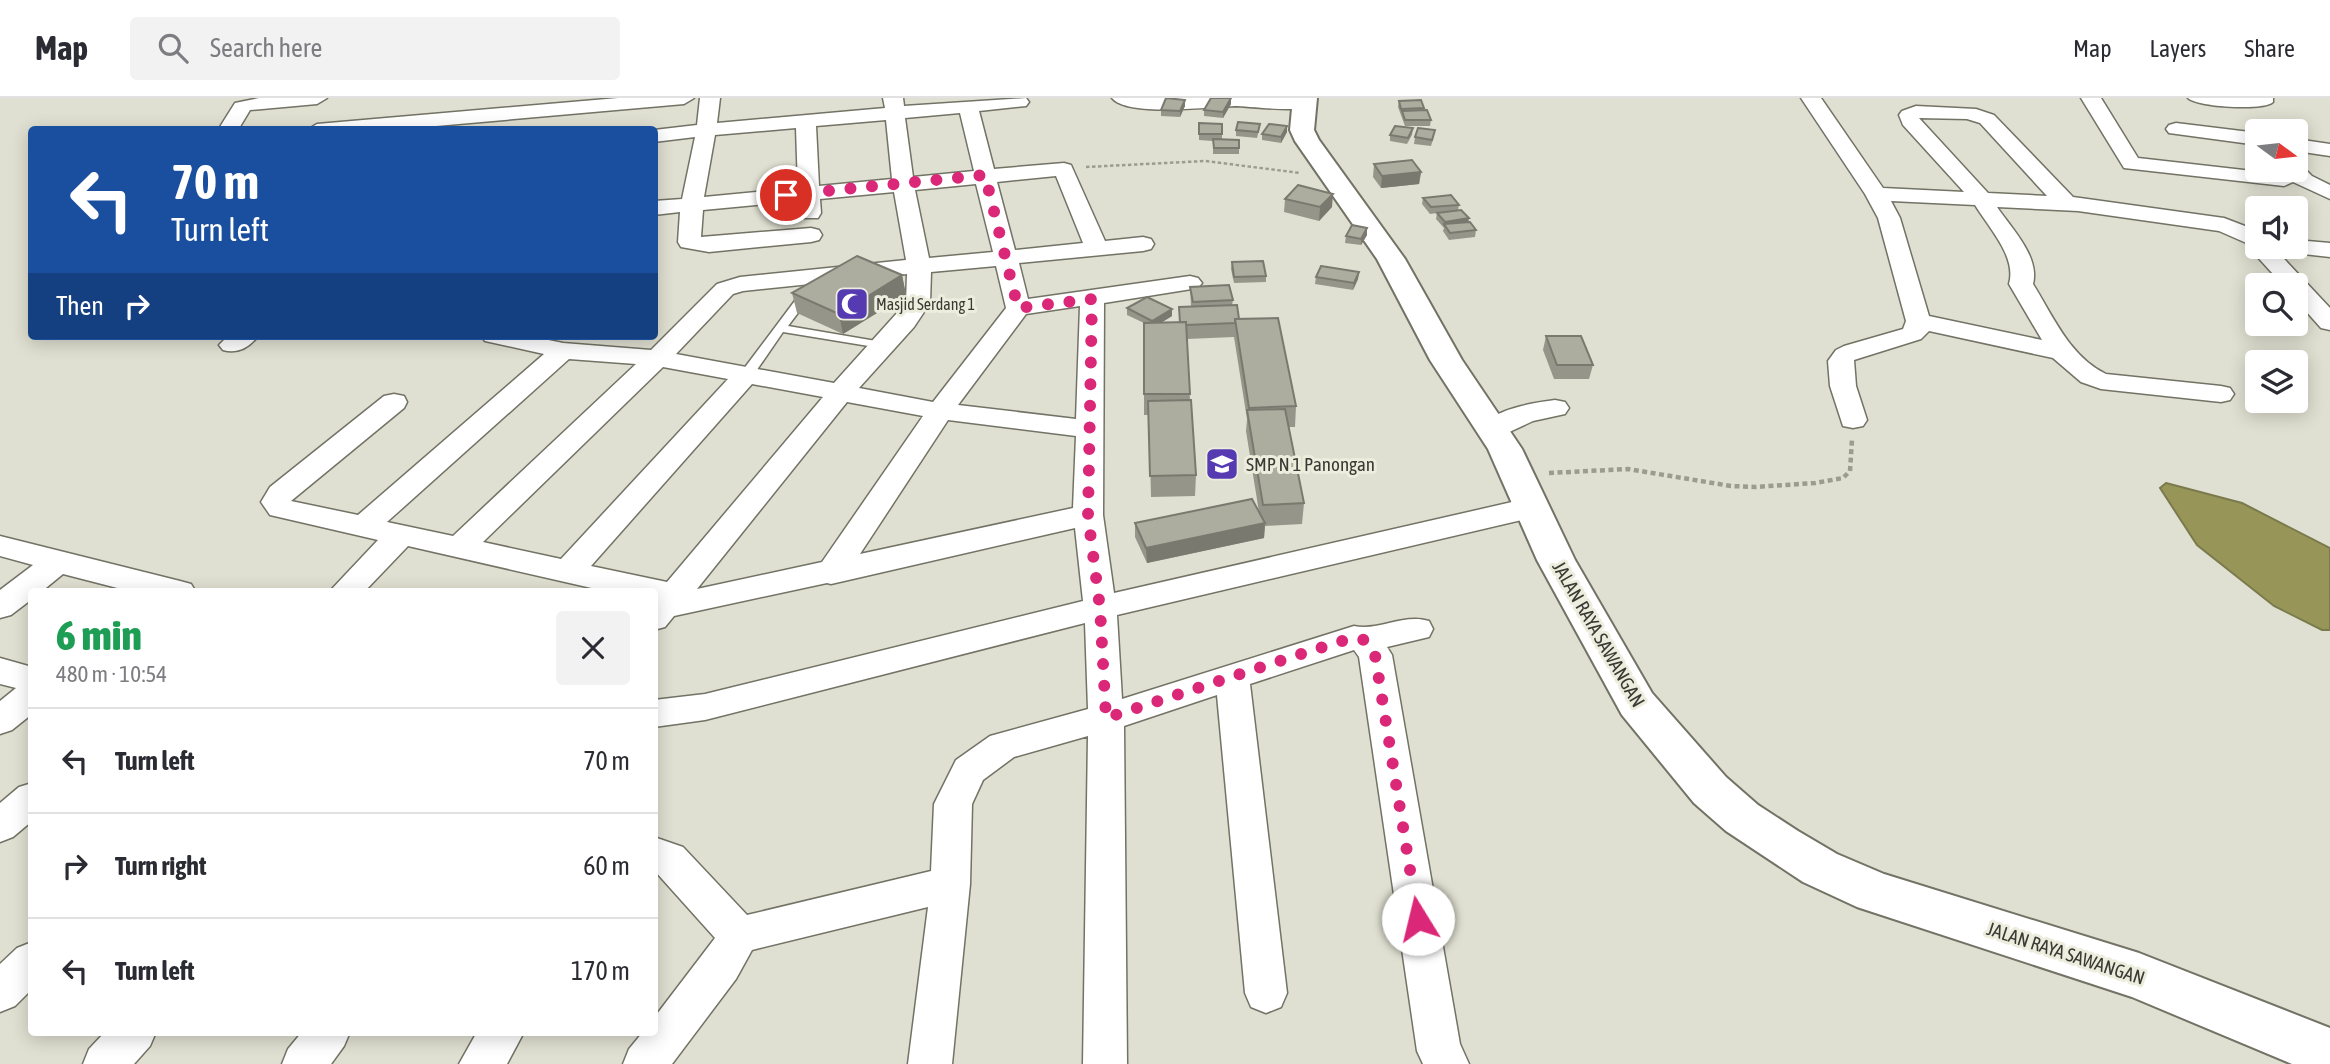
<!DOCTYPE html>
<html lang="en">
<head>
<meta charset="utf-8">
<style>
	:root { --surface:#fff; --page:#f2f2f3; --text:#2b2b33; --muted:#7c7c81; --line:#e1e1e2 }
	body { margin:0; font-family:"Asap Condensed",sans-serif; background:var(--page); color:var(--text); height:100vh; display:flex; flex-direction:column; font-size:26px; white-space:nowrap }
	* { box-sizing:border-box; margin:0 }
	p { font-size:23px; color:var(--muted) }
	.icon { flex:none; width:38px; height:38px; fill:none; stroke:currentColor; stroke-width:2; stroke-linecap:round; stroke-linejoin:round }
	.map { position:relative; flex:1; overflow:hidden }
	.drawer { position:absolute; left:28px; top:490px; width:630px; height:448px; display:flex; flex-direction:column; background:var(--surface); border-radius:7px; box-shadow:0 4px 18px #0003 }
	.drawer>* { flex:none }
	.top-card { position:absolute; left:28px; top:28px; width:630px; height:214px; border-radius:7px; box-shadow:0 4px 18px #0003; background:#1a4fa0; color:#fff; overflow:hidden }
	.needle { width:46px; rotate:105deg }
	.fabs { position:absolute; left:2245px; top:21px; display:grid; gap:14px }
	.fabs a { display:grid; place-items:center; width:63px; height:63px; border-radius:7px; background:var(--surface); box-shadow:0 4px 18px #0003; font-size:35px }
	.pin { position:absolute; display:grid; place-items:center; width:60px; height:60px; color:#fff; margin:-30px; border:4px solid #fff; border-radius:50%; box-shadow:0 2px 7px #0007 }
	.me { position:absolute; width:77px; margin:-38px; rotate:351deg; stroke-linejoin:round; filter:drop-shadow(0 0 5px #0008) }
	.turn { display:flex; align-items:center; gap:24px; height:147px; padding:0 28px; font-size:32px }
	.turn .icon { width:91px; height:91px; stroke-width:2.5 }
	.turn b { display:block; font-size:49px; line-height:60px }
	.then { display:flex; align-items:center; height:66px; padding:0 28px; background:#0003; gap:14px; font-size:26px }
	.round { display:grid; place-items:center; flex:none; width:74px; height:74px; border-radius:7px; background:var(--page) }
	.head { display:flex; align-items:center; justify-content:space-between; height:119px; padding:0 28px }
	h1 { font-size:42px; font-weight:800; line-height:52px; color:#1e9e55 }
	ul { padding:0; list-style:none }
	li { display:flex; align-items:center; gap:21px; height:105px; padding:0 28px; border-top:2px solid var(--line) }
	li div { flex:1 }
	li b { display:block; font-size:26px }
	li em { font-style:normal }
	header { display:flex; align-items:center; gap:42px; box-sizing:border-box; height:98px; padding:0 35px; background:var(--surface); border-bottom:2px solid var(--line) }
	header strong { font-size:33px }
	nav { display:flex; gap:38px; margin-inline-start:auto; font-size:24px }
	.search { width:490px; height:63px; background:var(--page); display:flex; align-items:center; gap:18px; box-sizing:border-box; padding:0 24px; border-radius:7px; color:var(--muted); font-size:26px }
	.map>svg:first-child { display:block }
	.water { fill:#979658; stroke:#7b7a4d; stroke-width:2 }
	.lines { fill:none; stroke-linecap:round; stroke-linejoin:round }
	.lane-casing { stroke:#727265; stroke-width:3 }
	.street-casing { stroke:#727265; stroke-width:3 }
	.secondary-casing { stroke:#727265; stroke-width:4 }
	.path-far1 { stroke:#9b9c90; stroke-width:2.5; stroke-dasharray:3.5 2.5; stroke-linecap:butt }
	.path { stroke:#9b9c90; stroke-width:4.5; stroke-dasharray:5 3.5; stroke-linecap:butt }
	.lane { fill:#fff; fill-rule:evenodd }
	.street { fill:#fff; fill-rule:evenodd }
	.secondary { fill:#fff; fill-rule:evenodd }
	.wall { fill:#959589 }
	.shaded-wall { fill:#79796f }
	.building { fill:#adad9f; stroke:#79796f; stroke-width:2 }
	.route { stroke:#db2777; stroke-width:12; stroke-dasharray:0 21.6 }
	.labels { text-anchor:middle; stroke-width:6; stroke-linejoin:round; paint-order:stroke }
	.far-poi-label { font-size:16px; fill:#3a3a34; stroke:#ededde; text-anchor:start }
	.poi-label { font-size:19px; fill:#3a3a34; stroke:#ededde; text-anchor:start }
	.street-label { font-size:19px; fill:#3a3a34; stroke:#ededde }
</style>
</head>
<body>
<header>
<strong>Map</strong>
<div class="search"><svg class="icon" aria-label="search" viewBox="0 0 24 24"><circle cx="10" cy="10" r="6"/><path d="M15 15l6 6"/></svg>Search here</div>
<nav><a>Map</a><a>Layers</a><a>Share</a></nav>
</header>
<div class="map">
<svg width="2330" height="966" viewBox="0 0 2330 966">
	<rect width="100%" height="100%" fill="#dfe0d1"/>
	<!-- water -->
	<polygon class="water" points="2166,385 2242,405 2330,450 2330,532 2322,532 2274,508 2197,447 2160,390"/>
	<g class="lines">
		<defs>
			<polygon id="lane" points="807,191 813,195 788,228 882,244 887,245 887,251 783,234 752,279 742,279 740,276 803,192"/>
			<g id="street">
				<polygon points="259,0 327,0 317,6 250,12 238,32 218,32 235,5"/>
				<polygon points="618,0 694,0 684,6 391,32 307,32 317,26"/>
				<path d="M700,0H720L717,25L885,10L883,0H903L904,8L1026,0L1029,4L1026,8L979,13L994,71L1064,65L1071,67L1105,143L1143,139L1151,141L1154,146L1151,151L1143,153L1019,165L1028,201L1190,178L1198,180L1202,185L1198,190L1104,205L1103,417L1114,495L1534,399L1544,402L1549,409L1544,416L1534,419L1117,517L1122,601L1354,528C1379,533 1404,515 1429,523L1433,531L1429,539L1387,549L1392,557L1460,946L1469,966H1423L1417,953L1359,559L1354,552L1250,586L1287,895L1281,909L1266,915L1251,909L1245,895L1217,597L1124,628L1127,966H1083L1088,638L1014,659L983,682L972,706L970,786L952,966H908L928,809L752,852L736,881L672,966H623L629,951L643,934H654V920L715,840L654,772V739L683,749L747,817L931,773L934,706L956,662L990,638L1088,611L1085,525L705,622L654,629V602L705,596L1083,503L1075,430L831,486L827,485L674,518L665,529L654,532V494H609L408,448L364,494H329L378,442L270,417L261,404L270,389L384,298L394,296L404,298L407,304L404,310L291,403L358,417L544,256L485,243L481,238H529L563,245L651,252L717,186L740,179L906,162L894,94L820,101L821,115L818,120H802L799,115V103L703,112L701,139L811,130L819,132L822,137L819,142L811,144L709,154L681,149L678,144L680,114L654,117V103L682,101L695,39L654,44V32L697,27ZM960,15L974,73L913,79L905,20ZM886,22L892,81L819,88L816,28ZM796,30L798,90L704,99L715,37ZM1056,78L1083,145L1015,152L997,84ZM976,86L993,154L929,160L915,92ZM996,168L1006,210L933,304L859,290L914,229L930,205L931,174ZM907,176L906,205L834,285L676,256L733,196L743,193ZM1080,208L1076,321L958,307L1026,216ZM569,261L636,266L453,438L387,424ZM663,269L728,281L561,461L483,444ZM752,286L823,299L667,484L591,468ZM847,304L923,318L822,464L697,491ZM948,322L1076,338L1073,410L860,456Z"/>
				<path d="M1112,0H1300L1310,2L1313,6C1305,16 1250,8 1234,8C1209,9 1127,19 1112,0Z"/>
				<path d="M1801,0H1821L1883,90L1964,94L1903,27L1899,17L1902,13L1916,8L1976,11L1994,17L2073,99L2224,120L2258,133V149H2273L2330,210V232L2321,230L2296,202V187H2283L2253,154L2251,147L2219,133L2078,113L1997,109C2012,131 2040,159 2033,186C2053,218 2070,259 2106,276L2221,288L2230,290L2234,296L2230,302L2221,304L2101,291L2081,284L2053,260L1929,233L1921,241L1854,262L1856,288L1867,322L1863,328L1853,330L1843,328L1830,288L1828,263L1836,252L1844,248L1903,231L1906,223L1878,120L1865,96ZM1919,20L1967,21L1980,25L2047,98L1988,95ZM1891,103L1975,107C1989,130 2017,159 2009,186L2042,242L1929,218L1900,120Z"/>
				<polygon points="2081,0 2101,0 2138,60 2288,77 2285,72 2296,72 2296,66 2302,68 2312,78 2330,87 2330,101 2293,84 2284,88 2124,70"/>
				<path d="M2188,0H2273V4C2265,13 2196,9 2188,0Z"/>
				<polygon points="2176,25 2258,35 2258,47 2169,35 2166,31 2169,27"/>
				<polygon points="2296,41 2330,46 2330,58 2296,53"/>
				<polygon points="2296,142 2330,145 2330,159 2285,154 2282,149 2296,149"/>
				<path d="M228,238H258C249,250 237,256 223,252L219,247Z"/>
				<path d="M1555,302L1565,304L1569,310L1565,316L1533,323L1503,337L1493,339L1483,337L1479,331C1493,311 1532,305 1555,302Z"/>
				<polygon points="0,438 180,483 191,486 196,494 133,494 63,476 41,494 32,494 32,501 11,517 0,520 0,492 33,467 0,458"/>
				<polygon points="0,560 32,569 32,616 12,632 0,636 0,603 16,590 0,586"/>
				<polygon points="32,685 32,723 13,739 0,744 0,705 19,689"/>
				<polygon points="32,844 32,891 15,908 0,914 0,866 17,850"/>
				<polygon points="105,934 156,934 150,948 134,966 83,966 89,951"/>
				<polygon points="302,934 350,934 344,948 331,966 282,966 288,951"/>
				<polygon points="477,934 524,934 507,966 459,966"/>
			</g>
			<polygon id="secondary" points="1293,0 1317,0 1314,32 1319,42 1405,161 1462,262 1522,351 1575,462 1652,595 1726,679 1758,707 1798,733 1837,756 1884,776 2139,855 2330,930 2330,966 2292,966 2132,899 1857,809 1803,784 1726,733 1694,705 1622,617 1537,462 1488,351 1430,262 1377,161 1295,43 1290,32"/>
		</defs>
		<!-- lane casing -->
		<use href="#lane" class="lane-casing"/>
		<!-- street casing -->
		<use href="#street" class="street-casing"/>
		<!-- secondary casing -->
		<use href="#secondary" class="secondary-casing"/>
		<!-- path-far1 -->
		<polyline class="path-far1" points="1086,69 1205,63 1300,75"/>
		<!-- path -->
		<polyline class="path" points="1549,375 1628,371 1731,388 1755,389 1815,385 1843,380 1850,373 1852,341"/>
		<!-- lane -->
		<use href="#lane" class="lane"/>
		<!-- street -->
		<use href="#street" class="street"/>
		<!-- secondary -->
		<use href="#secondary" class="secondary"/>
	</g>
	<!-- wall -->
	<g class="wall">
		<polygon points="1231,0 1231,6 1223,20 1204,18 1204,12"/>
		<polygon points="1185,2 1185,8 1180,19 1161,18 1161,12"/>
		<polygon points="1399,3 1424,10 1424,13 1431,22 1430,28 1405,28 1398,9"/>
		<polygon points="1199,25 1222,26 1222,42 1239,50 1239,56 1213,56 1213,43 1199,42"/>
		<polygon points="1287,28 1287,34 1281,45 1262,42 1262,36"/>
		<polygon points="1413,30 1412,37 1407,46 1390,43 1390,37"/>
		<polygon points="1236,32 1259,32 1257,40 1236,38"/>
		<polygon points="1434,38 1431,48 1414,46 1415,39"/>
		<polygon points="1374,66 1421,74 1419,86 1381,90 1373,79"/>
		<polygon points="1423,100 1459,107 1458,112 1476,132 1475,139 1449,142 1443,133 1444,130 1436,121 1437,115 1430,116 1422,106"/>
		<polygon points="1285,101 1332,109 1319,123 1284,114"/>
		<polygon points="1367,137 1361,147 1345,145 1346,138"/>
		<polygon points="1232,164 1266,178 1266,184 1234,185 1231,171"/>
		<polygon points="1359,174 1358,181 1353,192 1315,186 1316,179"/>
		<polygon points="902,177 906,197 843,236 797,215 792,195"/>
		<polygon points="1190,189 1233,202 1232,207 1239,221 1296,308 1295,329 1289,329 1304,405 1302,426 1265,428 1264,440 1147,465 1135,439 1135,425 1259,414 1246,333 1247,321 1234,239 1187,241 1190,302 1196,377 1195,398 1151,399 1149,317 1144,317 1144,225 1127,217 1127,210 1172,218 1161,225 1179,225 1179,209 1191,208"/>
		<polygon points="1546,238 1593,267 1589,281 1554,281 1543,252"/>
	</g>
	<!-- shaded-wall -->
	<g class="shaded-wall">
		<polygon points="1231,0 1231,6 1223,20 1223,14"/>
		<polygon points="1185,2 1185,8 1180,19 1180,13"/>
		<polygon points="1287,28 1287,34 1281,45 1281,39"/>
		<polygon points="1421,74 1419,86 1381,90 1382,78"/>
		<polygon points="1333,96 1332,109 1319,123 1320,109"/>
		<polygon points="1469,120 1468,127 1444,126 1443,130 1445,124"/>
		<polygon points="1367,130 1367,137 1361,147 1361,141"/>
		<polygon points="1359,174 1358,181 1353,192 1354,185"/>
		<polygon points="902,177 906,197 843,236 839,216"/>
		<polygon points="1172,211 1172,218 1152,230 1152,223"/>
		<polygon points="1265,425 1264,440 1147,465 1146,450"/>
	</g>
	<!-- building -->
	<g class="building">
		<polygon points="1166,0 1185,2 1180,13 1161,12"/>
		<polygon points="1211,0 1231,0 1223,14 1204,12"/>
		<polygon points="1421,2 1424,10 1401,11 1399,3"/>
		<polygon points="1427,12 1431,22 1405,22 1402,13"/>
		<polygon points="1238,24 1260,26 1258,34 1236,32"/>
		<polygon points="1199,25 1222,26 1222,36 1199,36"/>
		<polygon points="1269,26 1287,28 1281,39 1262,36"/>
		<polygon points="1395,28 1413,30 1408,40 1390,37"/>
		<polygon points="1418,30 1435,32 1432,42 1415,39"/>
		<polygon points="1213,41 1239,42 1239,50 1214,50"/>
		<polygon points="1412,62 1421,74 1382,78 1374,66"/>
		<polygon points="1298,87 1333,96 1320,109 1285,101"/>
		<polygon points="1451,97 1459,107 1431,109 1423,100"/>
		<polygon points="1461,112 1469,120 1445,124 1437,115"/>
		<polygon points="1470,124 1476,132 1450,135 1444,126"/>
		<polygon points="1352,127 1367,130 1361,141 1346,138"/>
		<polygon points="857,158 902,177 839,216 792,195"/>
		<polygon points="1263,163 1266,178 1234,179 1232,164"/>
		<polygon points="1321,168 1359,174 1354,185 1316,179"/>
		<polygon points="1229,187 1233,202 1193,204 1190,189"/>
		<polygon points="1147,199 1172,211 1152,223 1127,210"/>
		<polygon points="1237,207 1239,221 1235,221 1235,225 1186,227 1186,224 1180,225 1179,209"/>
		<polygon points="1278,220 1296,308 1249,310 1235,221"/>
		<polygon points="1186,224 1190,296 1144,296 1144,225"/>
		<polygon points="1546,238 1581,238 1593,267 1557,267"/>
		<polygon points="1191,302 1196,377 1150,378 1148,303"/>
		<polygon points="1285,311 1304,405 1263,407 1247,312"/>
		<polygon points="1252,401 1265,425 1146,450 1135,425"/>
	</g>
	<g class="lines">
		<!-- route -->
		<polyline class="route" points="786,97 985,77 1018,210 1092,201 1088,418 1100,510 1106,620 1338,544 1354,540 1365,542 1375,557 1418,821"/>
	</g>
	<!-- icons -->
	<defs>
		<symbol id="mosque-square" viewBox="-11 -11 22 22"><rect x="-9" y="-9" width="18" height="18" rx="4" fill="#563ab2" stroke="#ededde"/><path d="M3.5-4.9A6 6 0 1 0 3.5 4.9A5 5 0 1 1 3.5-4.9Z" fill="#fff"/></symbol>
		<symbol id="school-square" viewBox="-11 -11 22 22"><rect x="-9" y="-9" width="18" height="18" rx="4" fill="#563ab2" stroke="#ededde"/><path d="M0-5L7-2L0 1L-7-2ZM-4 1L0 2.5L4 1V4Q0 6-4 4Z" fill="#fff"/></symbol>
	</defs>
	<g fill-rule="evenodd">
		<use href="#mosque-square" x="833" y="187" width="38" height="38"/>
		<use href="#school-square" x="1203" y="347" width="38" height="38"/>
	</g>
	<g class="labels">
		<!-- far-poi labels -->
		<g class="far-poi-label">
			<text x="876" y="212">Masjid Serdang 1</text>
		</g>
		<!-- poi labels -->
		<g class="poi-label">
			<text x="1246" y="373">SMP N 1 Panongan</text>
		</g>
		<!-- street labels -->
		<g class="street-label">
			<text transform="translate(1599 536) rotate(60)" y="7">JALAN RAYA SAWANGAN</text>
			<text transform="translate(2066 855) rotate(18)" y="7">JALAN RAYA SAWANGAN</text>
		</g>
	</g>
</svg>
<div class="fabs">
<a><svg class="needle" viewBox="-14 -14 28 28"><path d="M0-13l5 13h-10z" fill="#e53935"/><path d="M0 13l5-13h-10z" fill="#7c7c81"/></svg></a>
<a><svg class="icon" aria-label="sound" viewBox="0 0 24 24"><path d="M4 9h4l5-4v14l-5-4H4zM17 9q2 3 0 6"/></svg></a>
<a><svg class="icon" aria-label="search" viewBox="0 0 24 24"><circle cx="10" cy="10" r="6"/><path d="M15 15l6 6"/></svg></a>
<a><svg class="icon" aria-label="layers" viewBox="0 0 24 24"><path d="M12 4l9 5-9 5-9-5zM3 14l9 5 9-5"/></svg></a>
</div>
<div class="pin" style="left:786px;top:97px;background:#d93025"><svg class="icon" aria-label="arrive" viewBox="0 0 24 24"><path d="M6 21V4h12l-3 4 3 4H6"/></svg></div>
<svg class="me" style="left:1418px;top:821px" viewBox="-20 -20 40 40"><circle r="19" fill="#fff"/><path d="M0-13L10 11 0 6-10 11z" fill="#db2777"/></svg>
<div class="top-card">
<div class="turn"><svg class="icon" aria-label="left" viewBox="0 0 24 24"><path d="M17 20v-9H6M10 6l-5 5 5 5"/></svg><div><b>70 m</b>Turn left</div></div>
<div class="then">Then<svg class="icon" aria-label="right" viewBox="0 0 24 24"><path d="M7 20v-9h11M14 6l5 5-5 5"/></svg></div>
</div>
<section class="drawer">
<div class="head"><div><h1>6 min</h1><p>480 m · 10:54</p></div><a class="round"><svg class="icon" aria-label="close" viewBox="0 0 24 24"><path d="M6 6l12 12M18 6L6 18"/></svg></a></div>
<ul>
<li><svg class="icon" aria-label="left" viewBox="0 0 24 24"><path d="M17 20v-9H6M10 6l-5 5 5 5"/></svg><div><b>Turn left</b></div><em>70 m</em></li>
<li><svg class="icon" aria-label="right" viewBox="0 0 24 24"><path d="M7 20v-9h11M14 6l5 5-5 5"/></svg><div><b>Turn right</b></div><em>60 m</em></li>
<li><svg class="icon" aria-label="left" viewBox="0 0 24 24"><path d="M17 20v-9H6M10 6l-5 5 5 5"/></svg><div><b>Turn left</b></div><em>170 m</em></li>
</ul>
</section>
</div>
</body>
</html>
